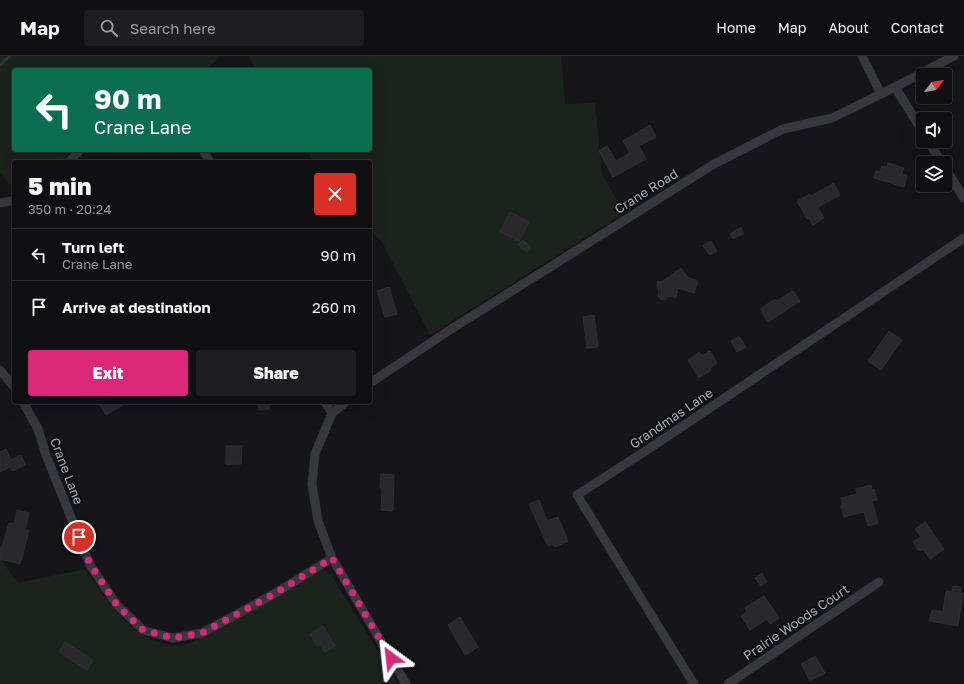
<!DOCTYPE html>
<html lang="en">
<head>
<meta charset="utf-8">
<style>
	:root { --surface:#101012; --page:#1e1e20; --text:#f1f3f6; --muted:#9c9d9f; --line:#303032; --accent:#db2777 }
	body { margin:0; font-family:"Golos Text",sans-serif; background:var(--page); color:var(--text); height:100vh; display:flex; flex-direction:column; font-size:15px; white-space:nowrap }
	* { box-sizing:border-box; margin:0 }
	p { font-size:13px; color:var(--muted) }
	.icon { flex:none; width:22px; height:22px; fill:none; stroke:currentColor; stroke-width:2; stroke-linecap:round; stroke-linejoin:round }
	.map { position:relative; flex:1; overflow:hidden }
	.sheet { position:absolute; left:12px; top:104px; width:360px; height:244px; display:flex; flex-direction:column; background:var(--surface); border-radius:4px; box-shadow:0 4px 16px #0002,0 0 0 1px var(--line) }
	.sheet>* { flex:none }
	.banner { position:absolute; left:12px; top:12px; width:360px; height:84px; border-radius:4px; box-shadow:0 4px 16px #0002,0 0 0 1px var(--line); background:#0b6e4f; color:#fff; overflow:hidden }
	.needle { width:26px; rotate:59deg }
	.tools { position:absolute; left:916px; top:12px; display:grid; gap:8px }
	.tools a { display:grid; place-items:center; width:36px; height:36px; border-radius:4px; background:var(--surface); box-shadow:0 4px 16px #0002,0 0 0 1px var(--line); font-size:20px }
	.pin { position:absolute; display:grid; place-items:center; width:34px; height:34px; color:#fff; margin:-17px; border:2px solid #fff; border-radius:50%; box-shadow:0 1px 4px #0007 }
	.me { position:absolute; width:44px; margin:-22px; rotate:330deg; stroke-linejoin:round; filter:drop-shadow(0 0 3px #0008) }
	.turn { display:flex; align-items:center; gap:14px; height:84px; padding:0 16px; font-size:18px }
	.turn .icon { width:52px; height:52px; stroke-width:2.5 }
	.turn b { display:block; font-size:28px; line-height:34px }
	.round { display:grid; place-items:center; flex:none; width:42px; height:42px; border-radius:4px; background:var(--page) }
	.headline { display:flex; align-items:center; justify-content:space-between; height:68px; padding:0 16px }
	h1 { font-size:24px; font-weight:800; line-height:30px }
	.primary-button { display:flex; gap:8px; margin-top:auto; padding:8px 16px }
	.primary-button a { flex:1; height:46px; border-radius:4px; background:var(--accent); color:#fff; font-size:16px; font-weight:800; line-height:46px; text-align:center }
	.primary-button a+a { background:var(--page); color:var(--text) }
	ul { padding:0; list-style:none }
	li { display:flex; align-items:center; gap:12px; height:52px; padding:0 16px; border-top:1px solid var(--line) }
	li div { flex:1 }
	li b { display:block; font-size:15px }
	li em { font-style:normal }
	header { display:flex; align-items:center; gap:24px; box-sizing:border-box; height:56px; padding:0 20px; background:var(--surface); border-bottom:1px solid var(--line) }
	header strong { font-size:19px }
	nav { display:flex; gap:22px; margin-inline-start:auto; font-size:14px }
	.search { width:280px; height:36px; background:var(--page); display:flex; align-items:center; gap:10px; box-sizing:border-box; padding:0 14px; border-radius:4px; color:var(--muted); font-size:15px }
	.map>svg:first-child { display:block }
	.green { fill:#1c231d }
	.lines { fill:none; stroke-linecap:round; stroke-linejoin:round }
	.stream { stroke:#2c353c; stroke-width:2.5 }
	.building { fill:#29292c; stroke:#303034 }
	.minor { stroke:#37383d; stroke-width:9 }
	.route { stroke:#db2777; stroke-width:7; stroke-dasharray:0 12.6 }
	.labels { text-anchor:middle; stroke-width:4; stroke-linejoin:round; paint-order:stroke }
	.street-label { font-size:13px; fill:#a8adb8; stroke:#111113 }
</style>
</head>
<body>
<header>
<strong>Map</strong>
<div class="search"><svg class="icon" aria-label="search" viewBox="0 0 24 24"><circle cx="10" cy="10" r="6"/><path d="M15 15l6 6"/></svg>Search here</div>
<nav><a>Home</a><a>Map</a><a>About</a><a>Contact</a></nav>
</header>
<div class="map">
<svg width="964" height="628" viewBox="0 0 964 628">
	<rect width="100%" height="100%" fill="#161618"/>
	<!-- green -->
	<g class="green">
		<polygon points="0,0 217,0 216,5 205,14 14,14 14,94 71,94 60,106 14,106 14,134 0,116"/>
		<polygon points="249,0 561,0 565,48 595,47 602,118 624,157 430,279 382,186 370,175 370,106 313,106 307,94 370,94 370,14 255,14"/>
		<path d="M0,503L18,527L85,513C107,544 130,584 171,589C177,590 184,588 190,587L323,513L332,520L398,628H0Z"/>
	</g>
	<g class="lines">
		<!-- stream -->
		<polyline class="stream" points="0,9 10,0"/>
	</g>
	<!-- building -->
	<g class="building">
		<polygon points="650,69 656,81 639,90 646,103 613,121 599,95 607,90 616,105 630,97 623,85"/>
		<polygon points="888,107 904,112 902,118 907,119 904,131 874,122 876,115 880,116 882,110 887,111"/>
		<polygon points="834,127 840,139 818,151 824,162 813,169 809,162 807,163 797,145 810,138 811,140"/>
		<polygon points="510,156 529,166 519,185 500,176"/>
		<polygon points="741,171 744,177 733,183 730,178"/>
		<polygon points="522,184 531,191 527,196 518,189"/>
		<polygon points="711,185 717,195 710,199 703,190"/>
		<polygon points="681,212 687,221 698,225 694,237 678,232 676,242 670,240 664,244 660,243 658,240 659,234 657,231 658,225 661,226"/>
		<polygon points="389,231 397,258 385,261 377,235"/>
		<polygon points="793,235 800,245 768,266 760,253 775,243 777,245"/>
		<polygon points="594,259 598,291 587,292 583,261"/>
		<polygon points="889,275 902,284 881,314 868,305"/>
		<polygon points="739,280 746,291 737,296 731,285"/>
		<polygon points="710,295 717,307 710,312 711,314 699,322 688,304 699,296 702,300"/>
		<polygon points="98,346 127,346 106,359"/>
		<polygon points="258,346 269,346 269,353 259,354"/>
		<polygon points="226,390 242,390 241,408 226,408"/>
		<polygon points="6,393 11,404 21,399 25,409 12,415 10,411 0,416 0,396"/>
		<polygon points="381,418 394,419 393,455 381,454 382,432 380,432"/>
		<polygon points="871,429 872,434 874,433 877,444 872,445 878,467 868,470 864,456 844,461 841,450 843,450 841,442 857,438 856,433"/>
		<polygon points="539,444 547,465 558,461 568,485 555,491 553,488 548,490 529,448"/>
		<polygon points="17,454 29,457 25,474 29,475 20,508 0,503 0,494 1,491 2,491 9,467 14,468"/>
		<polygon points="925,466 944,493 930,503 923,493 919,495 913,486 921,481 915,473"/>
		<polygon points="762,517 767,526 761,530 755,522"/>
		<polygon points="953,530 961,531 960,537 963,537 958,570 929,565 932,554 943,556 946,535 952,536"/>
		<polygon points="764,540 779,562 770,568 767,563 750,574 741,560 747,556 745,552"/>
		<polygon points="460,561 478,591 465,599 448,569"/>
		<polygon points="323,570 335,590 325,596 320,588 317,590 310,578"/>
		<polygon points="65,586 93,604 87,614 59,596"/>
		<polygon points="815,600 825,617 810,625 801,608"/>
	</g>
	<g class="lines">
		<!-- minor -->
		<g class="minor">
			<polyline points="862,0 881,38"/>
			<polyline points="895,31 923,76"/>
			<polyline points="928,85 942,107"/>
			<polyline points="203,94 210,106"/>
			<polyline points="69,106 80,94"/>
			<polyline points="945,112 964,142"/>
			<polyline points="0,147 14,144"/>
			<polyline points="0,314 14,331"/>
			<polyline points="370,327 453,272 714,108 783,73 832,62 895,31 954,0"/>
			<polyline points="23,346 38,373 46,399 90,509 117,549 143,574 173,582 202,577 274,538 332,502"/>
			<polyline points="325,346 332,357"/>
			<polyline points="346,346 332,357 315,398 312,428 318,465 332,502 406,628"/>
			<polyline points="694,628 577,439 644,396 964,182"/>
			<polyline points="728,628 879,526"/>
		</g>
	</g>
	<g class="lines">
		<!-- route -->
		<polyline class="route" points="79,481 90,508 117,549 143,574 173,582 202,577 274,538 332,502 391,602"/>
	</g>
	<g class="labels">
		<!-- street labels -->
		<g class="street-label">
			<text transform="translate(646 135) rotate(-32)" y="5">Crane Road</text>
			<text transform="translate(671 362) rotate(-34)" y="5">Grandmas Lane</text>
			<text transform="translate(67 415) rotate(69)" y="5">Crane Lane</text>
			<text transform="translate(796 566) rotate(-34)" y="5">Prairie Woods Court</text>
		</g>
	</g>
</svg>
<div class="tools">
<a><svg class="needle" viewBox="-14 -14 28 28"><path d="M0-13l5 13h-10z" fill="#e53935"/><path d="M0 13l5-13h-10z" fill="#9c9d9f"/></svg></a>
<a><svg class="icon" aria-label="sound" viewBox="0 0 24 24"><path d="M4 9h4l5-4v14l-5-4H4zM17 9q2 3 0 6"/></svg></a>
<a><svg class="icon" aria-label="layers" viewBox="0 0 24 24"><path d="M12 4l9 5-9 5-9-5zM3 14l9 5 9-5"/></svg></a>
</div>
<div class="pin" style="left:79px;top:481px;background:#d93025"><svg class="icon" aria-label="arrive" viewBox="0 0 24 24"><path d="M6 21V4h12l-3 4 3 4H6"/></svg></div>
<svg class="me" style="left:391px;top:602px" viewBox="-20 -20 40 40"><path d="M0-17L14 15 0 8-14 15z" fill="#db2777" stroke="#fff" stroke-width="4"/></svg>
<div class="banner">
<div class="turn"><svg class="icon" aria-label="left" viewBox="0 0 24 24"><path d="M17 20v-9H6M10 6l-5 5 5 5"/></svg><div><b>90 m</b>Crane Lane</div></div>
</div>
<section class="sheet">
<div class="headline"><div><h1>5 min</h1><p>350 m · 20:24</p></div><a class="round" style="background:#d93025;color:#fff"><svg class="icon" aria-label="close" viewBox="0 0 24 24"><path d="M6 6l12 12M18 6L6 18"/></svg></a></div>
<ul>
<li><svg class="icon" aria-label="left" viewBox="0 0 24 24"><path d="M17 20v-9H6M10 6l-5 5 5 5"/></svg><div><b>Turn left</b><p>Crane Lane</p></div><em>90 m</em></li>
<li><svg class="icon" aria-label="arrive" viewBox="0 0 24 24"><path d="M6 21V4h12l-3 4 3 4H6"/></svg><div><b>Arrive at destination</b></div><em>260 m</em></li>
</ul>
<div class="primary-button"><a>Exit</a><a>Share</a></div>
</section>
</div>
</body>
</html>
